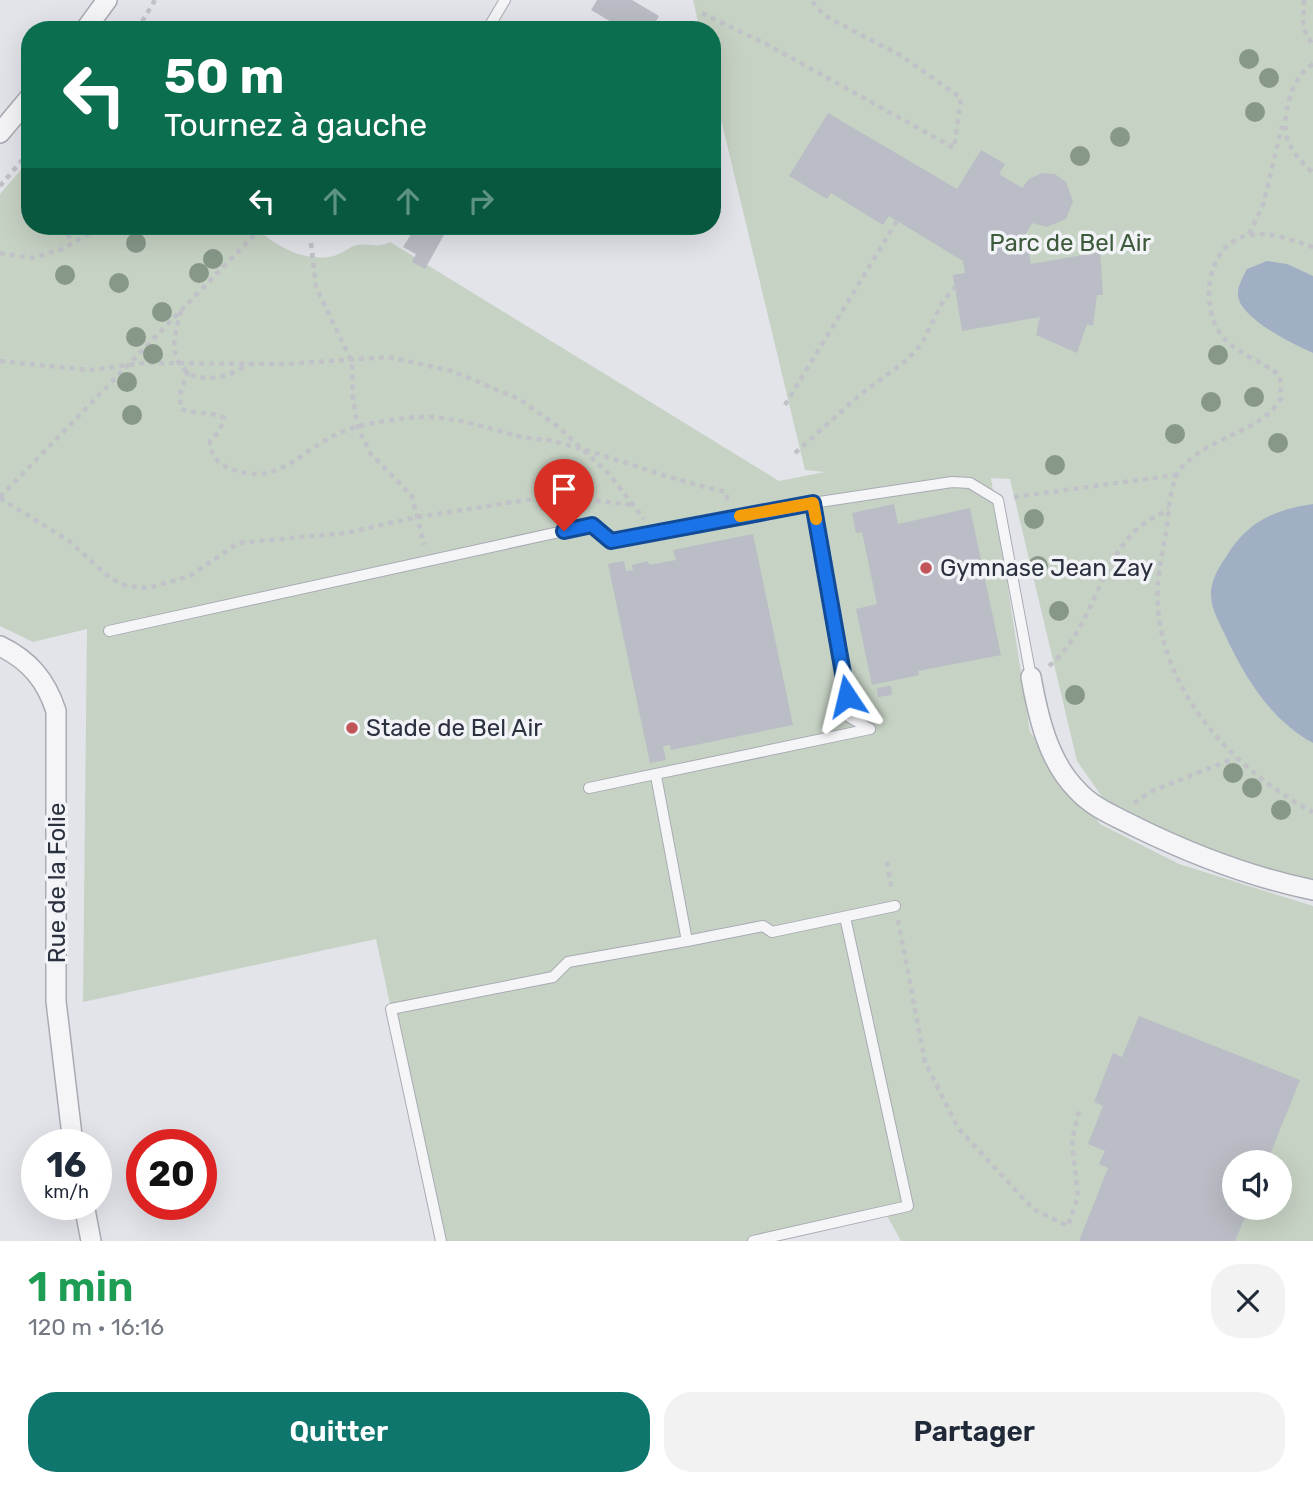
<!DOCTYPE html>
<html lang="fr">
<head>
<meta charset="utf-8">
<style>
	:root { --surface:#fff; --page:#f2f2f3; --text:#1f2937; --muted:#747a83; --accent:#0f766e }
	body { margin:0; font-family:Rubik,sans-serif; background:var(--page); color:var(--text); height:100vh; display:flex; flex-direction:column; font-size:26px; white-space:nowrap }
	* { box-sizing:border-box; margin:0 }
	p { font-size:23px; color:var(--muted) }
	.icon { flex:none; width:38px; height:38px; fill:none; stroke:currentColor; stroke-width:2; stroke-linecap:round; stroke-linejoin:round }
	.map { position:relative; height:1241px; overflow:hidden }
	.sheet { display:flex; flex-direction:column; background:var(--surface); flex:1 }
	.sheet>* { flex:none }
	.top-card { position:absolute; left:21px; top:21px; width:700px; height:214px; border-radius:28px; box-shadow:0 7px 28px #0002; background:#0b6e4f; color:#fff; overflow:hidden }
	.controls { position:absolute; left:1222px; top:1150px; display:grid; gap:14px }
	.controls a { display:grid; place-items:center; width:70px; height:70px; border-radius:50%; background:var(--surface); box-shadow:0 7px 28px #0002; font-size:35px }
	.speed { position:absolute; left:21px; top:1129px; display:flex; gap:14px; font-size:35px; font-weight:700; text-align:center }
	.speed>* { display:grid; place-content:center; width:91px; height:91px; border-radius:50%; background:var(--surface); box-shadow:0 7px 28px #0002; line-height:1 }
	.speed small { font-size:18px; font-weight:400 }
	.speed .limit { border:10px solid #d22; background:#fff; color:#111 }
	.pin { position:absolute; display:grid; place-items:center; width:60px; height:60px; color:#fff; margin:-72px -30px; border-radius:50% 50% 50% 0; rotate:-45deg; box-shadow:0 0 7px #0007 }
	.pin .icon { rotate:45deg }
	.me { position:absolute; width:77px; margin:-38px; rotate:350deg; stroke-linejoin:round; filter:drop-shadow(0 0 5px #0008) }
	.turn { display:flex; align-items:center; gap:24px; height:147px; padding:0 28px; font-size:32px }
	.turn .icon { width:91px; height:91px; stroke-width:2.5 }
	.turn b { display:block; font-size:49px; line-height:60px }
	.lanes { display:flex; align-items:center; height:66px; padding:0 28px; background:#0003; justify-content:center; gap:35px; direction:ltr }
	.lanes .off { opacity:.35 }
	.round { display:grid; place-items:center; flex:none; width:74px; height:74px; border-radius:28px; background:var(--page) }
	.headline { display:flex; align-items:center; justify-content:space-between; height:119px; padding:0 28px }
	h1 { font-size:42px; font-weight:600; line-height:52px; color:#1e9e55 }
	.cta { display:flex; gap:14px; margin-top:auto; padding:14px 28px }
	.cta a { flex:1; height:80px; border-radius:28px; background:var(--accent); color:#fff; font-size:28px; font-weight:600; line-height:80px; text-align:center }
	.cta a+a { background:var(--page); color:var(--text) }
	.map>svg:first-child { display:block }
	.green { fill:#c6d2c4; fill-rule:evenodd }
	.water { fill:#a1afc5 }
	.building { fill:#babdc5 }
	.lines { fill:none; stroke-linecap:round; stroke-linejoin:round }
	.lane-casing { stroke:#a8abb3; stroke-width:12 }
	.street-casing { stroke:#a8abb3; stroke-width:22 }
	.path { stroke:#c1c2c8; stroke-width:4.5; stroke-dasharray:5 5; stroke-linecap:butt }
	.lane { stroke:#f5f5f8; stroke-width:10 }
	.street { stroke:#f5f5f8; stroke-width:19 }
	.tree { fill:#879889 }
	.route-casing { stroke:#114b97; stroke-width:18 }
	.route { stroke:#1a73e8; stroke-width:12 }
	.slow { stroke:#f59e0b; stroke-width:12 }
	.poi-dot { fill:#c1555a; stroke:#f2f3f7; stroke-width:2.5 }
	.labels { text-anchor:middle; stroke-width:7; stroke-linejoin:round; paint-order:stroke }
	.park-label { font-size:24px; fill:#3d5a3b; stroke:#f2f3f7 }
	.poi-label { font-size:24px; fill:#2c313f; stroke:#f2f3f7; text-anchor:start }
	.street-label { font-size:24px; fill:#2c313f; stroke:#f2f3f7 }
</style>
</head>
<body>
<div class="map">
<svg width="1313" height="1241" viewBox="0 0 1313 1241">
	<rect width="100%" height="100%" fill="#e2e4e9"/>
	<!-- green -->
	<path class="green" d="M693,0H1313V887L1117,818L1077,761L1010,479L991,478L1030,732L1100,824L1179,864L1313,906V1241H901L884,1210L749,1241H441L376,939L83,1002L87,629L33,642L0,626V194L30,159V226H254C273,245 304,263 333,256C342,254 350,246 358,245C371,243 378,249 390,242L779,481L825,472L805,470L712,82V30H700ZM1234,1162H1279V1208H1234Z"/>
	<!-- water -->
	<g class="water">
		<path d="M1267,261L1287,264L1313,276V353C1293,344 1241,319 1238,296C1237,287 1243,277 1247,269Z"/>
		<path d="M1313,504V743C1270,719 1246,679 1226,637C1219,622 1210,608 1211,591C1212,579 1219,567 1226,557C1247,522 1273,510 1313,504Z"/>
	</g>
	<!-- building -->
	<g class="building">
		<polygon points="597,0 632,0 659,16 651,30 625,30 591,10"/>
		<polygon points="226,21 241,30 221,30"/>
		<polygon points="828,113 957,189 981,150 1005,164 999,174 1022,188 1029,179 1042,173 1055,174 1066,182 1073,201 1066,219 1047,227 1032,223 1026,234 1031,264 1100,252 1103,295 1097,295 1093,326 1087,324 1077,353 1036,335 1040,317 962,331 953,275 965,273 963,261 889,216 883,225 831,193 827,199 789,176"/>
		<polygon points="416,226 449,226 425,269 412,262 416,254 403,247"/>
		<polygon points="894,504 898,524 970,508 1001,655 918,671 919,675 872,685 856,609 877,604 862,532 856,533 852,513"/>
		<polygon points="753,534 793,725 671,750 670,745 663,746 666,760 650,763 608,564 624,561 626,571 633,570 632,565 648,561 649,565 676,560 673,550"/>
		<polygon points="891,686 892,695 878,697 877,688"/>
		<polygon points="1139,1016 1300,1080 1267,1162 1234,1162 1234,1208 1249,1208 1235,1241 1079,1241 1108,1168 1099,1164 1105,1151 1088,1144 1103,1106 1094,1102 1113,1053 1122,1057"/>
	</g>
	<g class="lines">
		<defs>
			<g id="lane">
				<polyline points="487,30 505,0"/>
				<polyline points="813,503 849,717 870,729"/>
				<polyline points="109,631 591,525 611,541 806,504 952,482 970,483 998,500 1031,677"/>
				<polyline points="589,788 870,729"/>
				<polyline points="687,941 763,926 772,932 895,906"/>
				<polyline points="441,1241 391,1009 553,977 568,962 687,941 656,776"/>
				<polyline points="753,1241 908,1206 845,917"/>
			</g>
			<g id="street">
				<polyline points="85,30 107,0"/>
				<polyline points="0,133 30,97"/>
				<path d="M0,646C29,660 46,680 56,711V1001L73,1144"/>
				<path d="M1031,677C1038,716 1048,761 1077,790C1093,808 1115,816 1136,827C1193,855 1250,877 1313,890"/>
				<polyline points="84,1204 91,1241"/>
			</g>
		</defs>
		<!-- lane casing -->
		<use href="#lane" class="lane-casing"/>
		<!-- street casing -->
		<use href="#street" class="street-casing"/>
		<!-- path -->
		<g class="path">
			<polyline points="1304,0 1303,28 1313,46"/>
			<polyline points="702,13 768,45 954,148 961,98 900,55 825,16 811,0"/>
			<polyline points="137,30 155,0"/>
			<path d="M1313,64C1300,73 1293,85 1289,100C1280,135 1287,148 1313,173"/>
			<polyline points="0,186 30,151"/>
			<polyline points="62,226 72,241"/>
			<polyline points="1249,234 1263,205 1282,126"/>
			<polyline points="311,243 316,287 352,362 353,400 358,427 370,453 412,496 424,545"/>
			<path d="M1313,247C1293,241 1271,231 1250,235C1206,242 1198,307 1223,337C1238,355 1263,361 1280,376L1281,398C1263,432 1211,435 1182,467C1169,482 1169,514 1166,533C1161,558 1156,582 1158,607C1164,696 1238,773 1313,812"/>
			<polyline points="0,253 32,258 60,250 99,228 149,226"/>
			<path d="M181,311C178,324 171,342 176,356C187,388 227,380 248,364"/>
			<polyline points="0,361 90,370 144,363 287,364 388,357 452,371 519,399 557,426 609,474 644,519"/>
			<path d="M188,371L181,390L180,408C196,416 209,410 224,418L220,430L210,441C211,455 215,462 229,468C276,488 298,453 335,435C356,424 384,421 407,418C447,413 483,427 521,437C532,439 543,439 553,441C611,456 667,479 726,492L728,502"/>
			<polyline points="785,405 897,221"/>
			<polyline points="795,453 861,394 907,360 922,343 942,303 955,287"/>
			<polyline points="0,497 263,226"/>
			<polyline points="1014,497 1176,475"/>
			<polyline points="0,498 69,541 110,578 127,586 148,588 190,576 238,543 345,533 418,517 526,500 562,497 634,505"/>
			<path d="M1049,666C1092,630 1097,567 1137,529C1146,521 1159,515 1169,509"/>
			<polyline points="1134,803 1152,791 1235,758"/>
			<polyline points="887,862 892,891"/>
			<polyline points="898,920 925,1062 958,1128 1033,1209 1068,1226 1078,1196 1072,1141 1080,1107"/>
		</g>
		<!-- lane -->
		<use href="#lane" class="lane"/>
		<!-- street -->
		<use href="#street" class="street"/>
	</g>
	<!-- trees -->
	<g class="tree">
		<circle cx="1249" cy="59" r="10"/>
		<circle cx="1269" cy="78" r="10"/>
		<circle cx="1255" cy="112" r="10"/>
		<circle cx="1120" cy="137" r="10"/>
		<circle cx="1080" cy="156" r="10"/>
		<circle cx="136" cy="243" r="10"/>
		<circle cx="213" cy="259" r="10"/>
		<circle cx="199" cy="273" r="10"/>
		<circle cx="65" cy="275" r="10"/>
		<circle cx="119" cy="283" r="10"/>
		<circle cx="162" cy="312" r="10"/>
		<circle cx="136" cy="337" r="10"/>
		<circle cx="153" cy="354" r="10"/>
		<circle cx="1218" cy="355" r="10"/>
		<circle cx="127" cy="382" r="10"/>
		<circle cx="1254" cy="397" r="10"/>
		<circle cx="1211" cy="402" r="10"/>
		<circle cx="132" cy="415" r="10"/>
		<circle cx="1175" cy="434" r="10"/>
		<circle cx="1278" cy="443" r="10"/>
		<circle cx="1055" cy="465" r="10"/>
		<circle cx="1034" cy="519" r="10"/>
		<circle cx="1038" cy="566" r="10"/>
		<circle cx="1059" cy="611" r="10"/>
		<circle cx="1075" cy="695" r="10"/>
		<circle cx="1233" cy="773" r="10"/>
		<circle cx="1252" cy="788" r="10"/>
		<circle cx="1281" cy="810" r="10"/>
	</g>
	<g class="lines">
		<defs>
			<polyline id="route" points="564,531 592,525 611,541 813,503 847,696"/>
		</defs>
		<!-- route casing -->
		<use href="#route" class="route-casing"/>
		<!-- route -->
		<use href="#route" class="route"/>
		<!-- slow -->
		<polyline class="slow" points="740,516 813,503 816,519"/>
	</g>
	<!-- markers -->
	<g class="poi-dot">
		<circle cx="926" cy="568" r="7"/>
		<circle cx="352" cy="728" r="7"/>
	</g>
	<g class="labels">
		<!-- park labels -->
		<g class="park-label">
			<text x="1070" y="251">Parc de Bel Air</text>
		</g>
		<!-- poi labels -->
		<g class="poi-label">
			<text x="940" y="576">Gymnase Jean Zay</text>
			<text x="366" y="736">Stade de Bel Air</text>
		</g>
		<!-- street labels -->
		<g class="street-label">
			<text transform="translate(57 883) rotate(-90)" y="8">Rue de la Folie</text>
		</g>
	</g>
</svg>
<div class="controls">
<a><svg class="icon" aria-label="sound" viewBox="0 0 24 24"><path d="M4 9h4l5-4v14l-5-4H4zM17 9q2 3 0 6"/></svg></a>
</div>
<div class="speed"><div>16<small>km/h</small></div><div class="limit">20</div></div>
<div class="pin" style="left:564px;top:531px;background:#d93025"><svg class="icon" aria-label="arrive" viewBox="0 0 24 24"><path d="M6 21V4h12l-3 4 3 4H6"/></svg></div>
<svg class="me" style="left:847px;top:696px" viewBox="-20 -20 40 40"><path d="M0-17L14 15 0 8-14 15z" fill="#1a73e8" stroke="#fff" stroke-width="4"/></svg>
<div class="top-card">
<div class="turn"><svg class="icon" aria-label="left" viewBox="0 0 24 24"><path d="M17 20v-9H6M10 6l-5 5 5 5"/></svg><div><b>50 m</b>Tournez à gauche</div></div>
<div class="lanes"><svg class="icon" aria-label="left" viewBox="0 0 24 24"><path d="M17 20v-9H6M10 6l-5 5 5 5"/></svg><svg class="icon off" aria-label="ahead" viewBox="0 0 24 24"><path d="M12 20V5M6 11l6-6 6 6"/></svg><svg class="icon off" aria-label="ahead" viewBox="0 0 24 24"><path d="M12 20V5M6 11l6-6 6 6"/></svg><svg class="icon off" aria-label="right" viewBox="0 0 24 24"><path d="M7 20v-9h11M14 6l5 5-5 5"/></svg></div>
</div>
</div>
<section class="sheet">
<div class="headline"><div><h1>1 min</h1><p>120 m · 16:16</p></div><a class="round"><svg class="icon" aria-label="close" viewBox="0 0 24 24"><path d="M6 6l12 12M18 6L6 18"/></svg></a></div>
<div class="cta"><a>Quitter</a><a>Partager</a></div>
</section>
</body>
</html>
